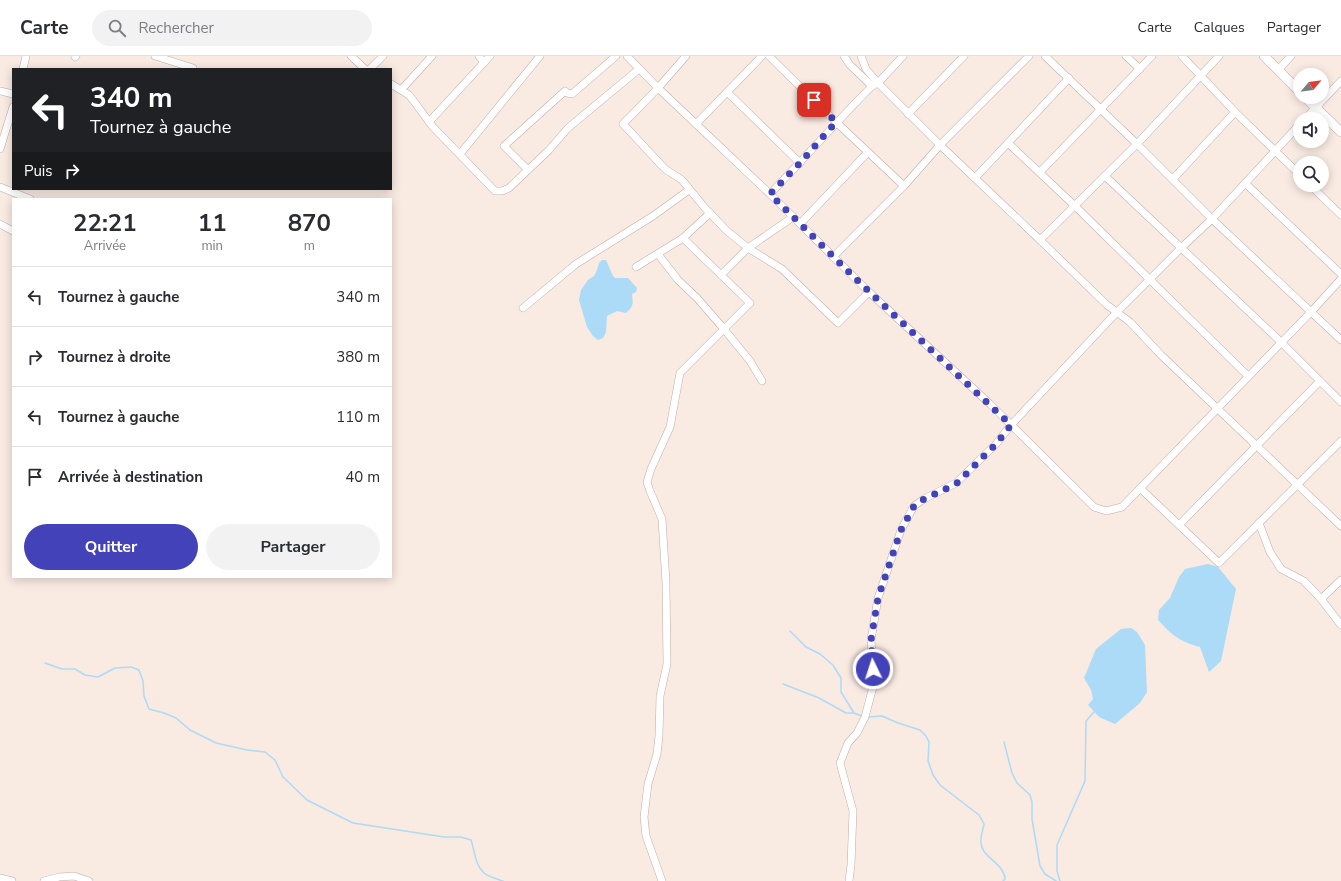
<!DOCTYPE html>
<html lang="fr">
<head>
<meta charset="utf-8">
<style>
	:root { --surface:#fff; --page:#f2f2f3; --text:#2b2b33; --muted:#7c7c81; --line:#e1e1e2; --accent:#4342b8 }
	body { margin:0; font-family:"Nunito Sans",sans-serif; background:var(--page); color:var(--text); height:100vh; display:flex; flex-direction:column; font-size:15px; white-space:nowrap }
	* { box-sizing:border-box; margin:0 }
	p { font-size:13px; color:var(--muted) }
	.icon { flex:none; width:22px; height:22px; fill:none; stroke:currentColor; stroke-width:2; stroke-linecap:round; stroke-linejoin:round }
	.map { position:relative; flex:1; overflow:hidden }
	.sheet { position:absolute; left:12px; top:142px; width:380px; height:380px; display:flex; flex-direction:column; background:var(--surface); border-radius:0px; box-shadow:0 2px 10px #0003 }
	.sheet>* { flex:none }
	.hud { position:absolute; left:12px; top:12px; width:380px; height:122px; border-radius:0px; box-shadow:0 2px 10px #0003; background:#202124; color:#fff; overflow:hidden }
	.needle { width:26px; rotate:61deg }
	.tools { position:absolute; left:1293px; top:12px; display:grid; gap:8px }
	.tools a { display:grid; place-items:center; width:36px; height:36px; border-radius:50%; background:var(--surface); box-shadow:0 2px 10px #0003; font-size:20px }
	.pin { position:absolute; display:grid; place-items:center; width:34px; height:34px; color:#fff; margin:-17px; border-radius:8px; box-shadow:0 2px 6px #0006 }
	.me { position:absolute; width:44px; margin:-22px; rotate:356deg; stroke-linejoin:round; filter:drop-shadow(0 0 3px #0008) }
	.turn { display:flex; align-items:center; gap:14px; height:84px; padding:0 12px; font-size:18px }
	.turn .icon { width:52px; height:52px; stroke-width:2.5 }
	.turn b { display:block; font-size:28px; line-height:34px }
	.then { display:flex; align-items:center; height:38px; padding:0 12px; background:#0003; gap:8px; font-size:15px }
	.eta { display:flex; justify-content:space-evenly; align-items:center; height:68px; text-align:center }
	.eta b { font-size:24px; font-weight:700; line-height:28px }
	.button { display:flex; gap:8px; margin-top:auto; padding:8px 12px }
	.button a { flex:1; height:46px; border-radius:24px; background:var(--accent); color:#fff; font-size:16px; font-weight:700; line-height:46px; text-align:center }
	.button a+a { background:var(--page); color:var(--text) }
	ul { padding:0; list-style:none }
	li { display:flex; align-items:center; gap:12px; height:60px; padding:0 12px; border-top:1px solid var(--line) }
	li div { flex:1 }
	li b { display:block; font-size:15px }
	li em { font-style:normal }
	header { display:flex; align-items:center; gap:24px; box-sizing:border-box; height:56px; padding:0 20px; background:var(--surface); border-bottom:1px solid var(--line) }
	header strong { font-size:19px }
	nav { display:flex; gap:22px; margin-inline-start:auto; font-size:14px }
	.search { width:280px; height:36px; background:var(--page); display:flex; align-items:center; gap:10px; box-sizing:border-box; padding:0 14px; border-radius:22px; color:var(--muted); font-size:15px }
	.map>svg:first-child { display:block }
	.water { fill:#acdbf8 }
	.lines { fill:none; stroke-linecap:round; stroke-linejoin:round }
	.stream { stroke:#acdbf8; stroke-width:1.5 }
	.street-casing { stroke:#bdaea7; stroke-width:8 }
	.secondary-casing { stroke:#bdaea7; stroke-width:10 }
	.street { stroke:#fff; stroke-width:7 }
	.secondary { stroke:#fff; stroke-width:9 }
	.route { stroke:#4342b8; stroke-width:7; stroke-dasharray:0 12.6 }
</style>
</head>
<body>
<header>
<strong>Carte</strong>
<div class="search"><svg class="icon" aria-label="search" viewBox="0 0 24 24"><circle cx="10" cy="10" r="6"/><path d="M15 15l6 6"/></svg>Rechercher</div>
<nav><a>Carte</a><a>Calques</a><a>Partager</a></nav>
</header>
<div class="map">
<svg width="1341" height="825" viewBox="0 0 1341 825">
	<rect width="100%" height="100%" fill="#f9eae2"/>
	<!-- water -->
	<g class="water">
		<path d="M602,204H606L613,220L615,222H628L637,232L636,236L632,238C633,248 634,250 626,257L617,255L607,260L606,276L603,282L598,284L593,280L587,271L579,244L581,234L588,224L594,220L597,214L599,207Z"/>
		<path d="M1208,508L1218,511L1236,533L1221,605L1209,616L1200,591C1179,585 1173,580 1158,564L1159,554L1170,542L1179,521L1185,513Z"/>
		<polygon points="1131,572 1137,576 1145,589 1147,636 1140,647 1115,668 1099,661 1088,649 1093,643 1091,634 1084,622 1096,593 1121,573"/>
	</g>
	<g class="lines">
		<!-- stream -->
		<g class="stream">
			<polyline points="790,575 806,591 820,598 833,609 841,622 841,636 854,657 862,660"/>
			<path d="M45,607L62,613H75L85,619L98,621L115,612L131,611L139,614L143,625L144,640L149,653L164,657L176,662L190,674L216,687L247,694L265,696L275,704L283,721L307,744L353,767L444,781H461L471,784C475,796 475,809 484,817C489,821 497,823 503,825"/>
			<polyline points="783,628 819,642 846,657 853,657"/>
			<path d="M868,661L882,660L898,667L920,674L926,680L929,686L928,705L933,719L940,729L979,759L984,768C983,773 981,779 981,784C979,801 1004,806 1005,823L1003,825"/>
			<polyline points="1004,686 1012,717 1017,727 1030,739 1032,746 1032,763 1040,810 1045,818 1056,825"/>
			<polyline points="1060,825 1057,815 1057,789 1085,725 1086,665 1094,656"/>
		</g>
		<defs>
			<g id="street">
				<polyline points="155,0 193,12"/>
				<polyline points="351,0 365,13"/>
				<polyline points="479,0 484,7"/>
				<polyline points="627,0 658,32 623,68 665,113 682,124 705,152 726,174 748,192 782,213 838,267 869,236"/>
				<polyline points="686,0 658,32 770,138 869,236 990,348 1094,451 1106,455 1122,451 1311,256 1341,223"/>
				<polyline points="769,0 836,66 904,130"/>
				<polyline points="844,0 850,9 872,30"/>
				<polyline points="1029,0 940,89 1040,184 1137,88 1219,0"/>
				<polyline points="1045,0 1137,88 1212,163 1341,284"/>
				<polyline points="1126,0 1140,13"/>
				<polyline points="75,1 76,0"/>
				<polyline points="23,13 26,0"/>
				<polyline points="370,13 383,0"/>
				<polyline points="1278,14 1291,0"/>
				<polyline points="391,28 409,39 413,44 432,70 495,135 502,135 509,132 549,94 568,72 639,13"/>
				<polyline points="401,34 432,0"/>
				<polyline points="0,35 13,38"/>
				<polyline points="727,36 800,107"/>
				<polyline points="1235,56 1300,119"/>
				<polyline points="908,58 964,0"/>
				<polyline points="1305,63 1341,25"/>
				<polyline points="429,66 490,0"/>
				<polyline points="696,68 762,0"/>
				<polyline points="1008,87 1075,150 1248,320"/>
				<polyline points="0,93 13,51"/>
				<polyline points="460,98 540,0"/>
				<polyline points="528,114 504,90 565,35 567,37 572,38 616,0"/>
				<polyline points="1040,116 1152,0"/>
				<polyline points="1105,120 1281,286 1341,346"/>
				<polyline points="975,122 1069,22"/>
				<polyline points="1173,123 1235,56 1182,0"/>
				<polyline points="1245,127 1341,218"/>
				<polyline points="1310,129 1341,159"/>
				<polyline points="0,131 30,143"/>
				<path d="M770,138C804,103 837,65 872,30L878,27L903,0"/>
				<polyline points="0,168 13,175"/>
				<polyline points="800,168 868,96"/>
				<polyline points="1040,184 1107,249 1130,266 1161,299 1341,470"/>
				<polyline points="658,198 678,224 697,242 724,273 750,305 762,325"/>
				<polyline points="833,201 904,130 940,89 878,27 866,13 861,0"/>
				<polyline points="636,211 683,182 710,157"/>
				<polyline points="721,219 748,192 793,161"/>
				<polyline points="523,252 576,208 653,160 689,134"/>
				<polyline points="1140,432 1219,507 1341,385"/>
				<polyline points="1259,467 1270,496 1281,513 1304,525 1321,543 1341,569"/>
				<polyline points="1179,469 1320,325"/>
				<polyline points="1321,543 1341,524"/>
				<polyline points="0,822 12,825"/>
				<polyline points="44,825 59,821 74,820 89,825"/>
				<polyline points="662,825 646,780 644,761 648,728 657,698 659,680 660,640 667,608 666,527 662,463 650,435 647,426 651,413 670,371 680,317 750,247 683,182"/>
				<polyline points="849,825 851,809 853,755 840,707 848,687 857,677 865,661 874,627 871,584 878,542 901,474 914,450 924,443 956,427 996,388 1011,369 1117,256 1181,192 1212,163 1300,68"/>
			</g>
			<g id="secondary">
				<polyline points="1264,0 1300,36"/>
				<polyline points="1305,41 1341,76"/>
			</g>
		</defs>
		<!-- street casing -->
		<use href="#street" class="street-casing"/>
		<!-- secondary casing -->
		<use href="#secondary" class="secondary-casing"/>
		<!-- street -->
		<use href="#street" class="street"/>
		<!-- secondary -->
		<use href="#secondary" class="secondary"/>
	</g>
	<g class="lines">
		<!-- route -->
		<polyline class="route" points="814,44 836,66 800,107 770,138 860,227 1011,369 996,388 956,428 924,443 914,450 901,474 878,542 871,584 873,613"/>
	</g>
</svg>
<div class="tools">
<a><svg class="needle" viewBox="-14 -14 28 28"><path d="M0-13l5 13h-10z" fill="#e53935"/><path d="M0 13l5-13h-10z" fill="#7c7c81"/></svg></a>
<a><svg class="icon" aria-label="sound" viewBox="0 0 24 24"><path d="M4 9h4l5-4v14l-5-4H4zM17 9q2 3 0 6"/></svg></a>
<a><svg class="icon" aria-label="search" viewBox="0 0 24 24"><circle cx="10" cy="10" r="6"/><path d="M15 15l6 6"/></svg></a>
</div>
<div class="pin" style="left:814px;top:44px;background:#d93025"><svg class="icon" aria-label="arrive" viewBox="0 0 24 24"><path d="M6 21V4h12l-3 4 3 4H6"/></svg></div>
<svg class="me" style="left:873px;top:613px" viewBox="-20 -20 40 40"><circle r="17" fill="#4342b8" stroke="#fff" stroke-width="3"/><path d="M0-11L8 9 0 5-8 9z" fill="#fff"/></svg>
<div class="hud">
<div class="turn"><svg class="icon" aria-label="left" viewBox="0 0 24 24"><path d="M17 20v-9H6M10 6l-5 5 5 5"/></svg><div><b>340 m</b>Tournez à gauche</div></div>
<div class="then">Puis<svg class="icon" aria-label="right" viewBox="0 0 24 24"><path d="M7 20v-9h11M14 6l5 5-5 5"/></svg></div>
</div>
<section class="sheet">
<div class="eta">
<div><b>22:21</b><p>Arrivée</p></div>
<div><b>11</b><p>min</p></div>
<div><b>870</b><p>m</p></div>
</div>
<ul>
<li><svg class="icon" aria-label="left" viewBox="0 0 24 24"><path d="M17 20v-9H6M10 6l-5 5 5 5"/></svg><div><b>Tournez à gauche</b></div><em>340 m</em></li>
<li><svg class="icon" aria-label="right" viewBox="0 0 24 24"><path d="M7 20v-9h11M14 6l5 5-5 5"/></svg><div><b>Tournez à droite</b></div><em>380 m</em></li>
<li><svg class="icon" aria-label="left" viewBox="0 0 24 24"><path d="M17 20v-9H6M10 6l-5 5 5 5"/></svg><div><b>Tournez à gauche</b></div><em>110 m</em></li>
<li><svg class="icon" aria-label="arrive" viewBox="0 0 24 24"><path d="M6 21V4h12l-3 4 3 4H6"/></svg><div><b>Arrivée à destination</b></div><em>40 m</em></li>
</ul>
<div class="button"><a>Quitter</a><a>Partager</a></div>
</section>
</div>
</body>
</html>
